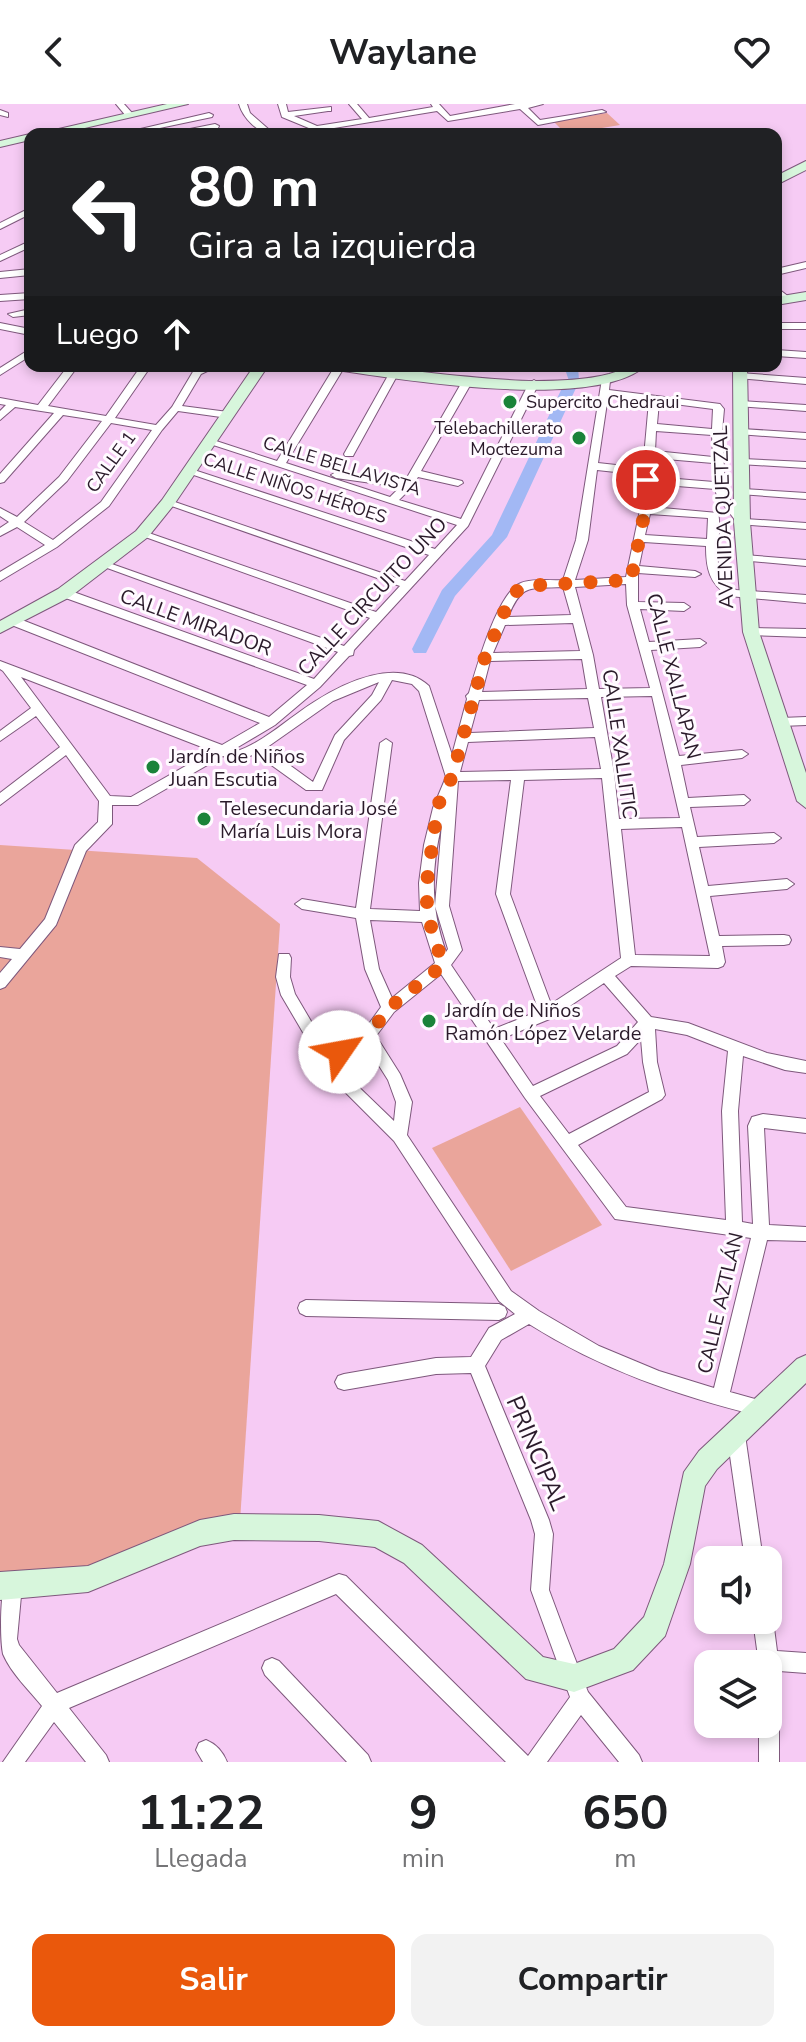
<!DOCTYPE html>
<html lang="es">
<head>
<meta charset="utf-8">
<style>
	:root { --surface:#fff; --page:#f2f2f2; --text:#202124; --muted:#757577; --accent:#ea580c }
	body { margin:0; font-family:"Nunito Sans",sans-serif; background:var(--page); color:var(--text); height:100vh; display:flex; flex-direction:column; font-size:30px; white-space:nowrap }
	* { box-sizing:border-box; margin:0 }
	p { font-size:26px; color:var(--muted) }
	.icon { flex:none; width:44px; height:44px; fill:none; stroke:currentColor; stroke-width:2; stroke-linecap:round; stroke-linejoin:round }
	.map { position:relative; height:1658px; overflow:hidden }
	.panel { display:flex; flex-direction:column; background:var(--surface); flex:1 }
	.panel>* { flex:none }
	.hud { position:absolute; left:24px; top:24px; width:758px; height:244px; border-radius:16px; box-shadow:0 4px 12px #0003; background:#202124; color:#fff; overflow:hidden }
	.controls { position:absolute; left:694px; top:1442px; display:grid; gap:16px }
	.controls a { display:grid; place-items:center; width:88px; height:88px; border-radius:16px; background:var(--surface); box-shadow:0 4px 12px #0003; font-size:40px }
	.pin { position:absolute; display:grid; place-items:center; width:68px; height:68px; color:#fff; margin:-34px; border:4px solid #fff; border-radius:50%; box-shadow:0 2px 8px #0007 }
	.me { position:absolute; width:88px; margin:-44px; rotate:57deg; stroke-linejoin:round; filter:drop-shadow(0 0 6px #0008) }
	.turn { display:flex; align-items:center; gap:28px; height:168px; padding:0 32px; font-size:36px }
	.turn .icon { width:104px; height:104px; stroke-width:2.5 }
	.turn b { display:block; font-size:56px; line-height:68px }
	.then { display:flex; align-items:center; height:76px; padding:0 32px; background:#0003; gap:16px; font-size:30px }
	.eta { display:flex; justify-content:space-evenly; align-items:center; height:136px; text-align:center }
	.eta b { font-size:48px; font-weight:700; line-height:56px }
	.primary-button { display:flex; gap:16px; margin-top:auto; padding:16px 32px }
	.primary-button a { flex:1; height:92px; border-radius:16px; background:var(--accent); color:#fff; font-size:32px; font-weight:700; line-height:92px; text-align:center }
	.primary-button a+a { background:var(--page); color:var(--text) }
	header { display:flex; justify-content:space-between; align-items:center; height:104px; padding:0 32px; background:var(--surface); font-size:36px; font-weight:700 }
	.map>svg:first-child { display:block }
	.green { fill:#eaa59b }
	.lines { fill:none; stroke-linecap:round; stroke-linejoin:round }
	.river { fill:#a2b8f4; fill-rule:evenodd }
	.street-casing { stroke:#7e587c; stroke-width:2 }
	.secondary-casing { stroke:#7e587c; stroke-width:2 }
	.street { fill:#fff; fill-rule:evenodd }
	.secondary { fill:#d7f6dc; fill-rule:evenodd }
	.route { stroke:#ea580c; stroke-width:14; stroke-dasharray:0 25.2 }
	.poi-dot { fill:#1a8339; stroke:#fffbff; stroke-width:3 }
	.labels { text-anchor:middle; stroke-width:6; stroke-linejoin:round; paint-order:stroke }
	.far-poi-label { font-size:18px; fill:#2a1a2a; stroke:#fffbff; text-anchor:start }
	.far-street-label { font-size:18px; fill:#2a1a2a; stroke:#fffbff }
	.street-label { font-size:20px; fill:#2a1a2a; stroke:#fffbff }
	.poi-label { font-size:20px; fill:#2a1a2a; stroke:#fffbff; text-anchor:start }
	.near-street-label { font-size:24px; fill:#2a1a2a; stroke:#fffbff }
</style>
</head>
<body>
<header><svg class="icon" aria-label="back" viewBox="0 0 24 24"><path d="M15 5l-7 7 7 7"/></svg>Waylane<svg class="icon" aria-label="heart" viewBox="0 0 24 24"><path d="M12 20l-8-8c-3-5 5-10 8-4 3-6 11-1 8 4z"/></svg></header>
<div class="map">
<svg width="806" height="1658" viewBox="0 0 806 1658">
	<rect width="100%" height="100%" fill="#f6cbf4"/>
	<!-- green -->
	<g class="green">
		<polygon points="607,9 620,21 566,30 554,18"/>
		<polygon points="0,741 197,754 280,820 240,1417 71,1483 0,1486"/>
		<polygon points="520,1003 602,1121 511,1167 432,1044"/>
	</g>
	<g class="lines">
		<!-- river -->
		<g class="river">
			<polygon points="564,262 578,262 579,277 569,277"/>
			<polygon points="569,280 576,284 507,433 455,492 426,549 414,549 412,545 442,486 492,431 562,284"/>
		</g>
		<defs>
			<g id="street">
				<polygon points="116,0 124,0 133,10 126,12"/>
				<path d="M239,0H247L250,9L274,30C258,30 243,14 239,0Z"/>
				<polygon points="278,0 286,0 288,8 331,3 331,7 328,7 294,12 317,22 362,15 349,0 357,0 369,14 433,3 431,0 439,0 450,12 515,0 543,0 528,4 540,16 602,6 606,8 538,21 520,5 448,17 437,7 316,27 282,13"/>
				<polygon points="0,6 8,9 8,13 0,11"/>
				<polygon points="209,9 213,11 212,13 136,29 132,27"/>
				<polygon points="215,20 219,22 218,24 183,30 165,30"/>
				<polygon points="30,104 30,110 0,125 0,119"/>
				<polygon points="30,137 30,143 0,157 0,151"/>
				<polygon points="806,158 806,164 776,171 776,165"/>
				<polygon points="30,165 30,171 0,174 0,168"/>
				<polygon points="776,183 789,193 789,197 783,197 776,191"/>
				<polygon points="30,189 30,195 0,197 0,191"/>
				<polygon points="30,205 30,211 13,213 8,210"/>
				<polygon points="0,219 30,225 30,231 0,225"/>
				<rect x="776" y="219" width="30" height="6"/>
				<polygon points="30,245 30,252 0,271 0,264"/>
				<polygon points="776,246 806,248 806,254 776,252"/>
				<path d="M68,262H78L48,302L106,312L141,262H151L115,314L156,321L172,303L194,266L204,262H218L201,270L182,302L228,308L233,311L228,314L178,307L162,326L109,402L57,443L0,477V468L45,441L17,423L0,432V424L9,418L0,412V404L17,413L19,411L59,373L102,317L63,311L4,378L0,379V370L54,309L15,303L0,316V307L6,301L0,300V294L38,301ZM111,319L152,326L101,398L53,436L24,418L67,377Z"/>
				<path d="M335,262H345L286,359L390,393L400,383L336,374L331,371L336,368L405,377L462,278L470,276L472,278L421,367L462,377L463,379L458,382L418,373L412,383L399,396L461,415L529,279L534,276L539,279L468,422L354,546L353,551L349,552L320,583L275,621L233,646L235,648C266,637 287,615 314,598C345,578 398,553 429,582L452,651L467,595L466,592L469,589C476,565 497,491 519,480C530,474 551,477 563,476L576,436L602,275L610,277L609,286L720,300L724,305L722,328L725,382L727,392L745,415L806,419V425L738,420L717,392L715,385L652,380L651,403L718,409C724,435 705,469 736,486L806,491V499L729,492C709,480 706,464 706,442L644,438L639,462L695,467L701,470L695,473L638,469V498L684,499L690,503L684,507L640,505L649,538L700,535L706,539L700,543L651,546L679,652L742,646L748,650L742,654L681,661L688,694L744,691L750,696L744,701L690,703L697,733L774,729L781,734L774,739L699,743L708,782L787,775L794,780L787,785L710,792L719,832L784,831L789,832L791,836L789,840L784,841L722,842L725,858L723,862L718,864L631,862L615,872L651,913L688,919L767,949L806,957V969L785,966L743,952L738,1007L742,1118L753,1120L748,1022L752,1013L763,1010L806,1015V1029L764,1024L769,1121L806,1123V1137L767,1136L730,1288L766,1298L769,1304L766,1310L760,1312C678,1292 600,1265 529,1220L501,1236L485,1262L549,1416L553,1430L549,1486L565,1529L588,1588L639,1651L642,1658H619L581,1611L547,1658H506L336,1490L69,1604L106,1651L109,1658H86L54,1618L25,1658H3L42,1602C29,1586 11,1569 3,1550C0,1535 0,1490 6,1474L13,1472L20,1474L22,1481L17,1535L19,1541L57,1589L339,1470L346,1472L528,1652L570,1593L531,1486L535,1430L531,1416L471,1269L436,1270L344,1286L338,1284L335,1278L338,1272L344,1270L436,1254L471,1253L489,1224L515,1210L499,1197L394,1037L328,971L281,891L276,873L279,850H289L291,854L290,873L295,890L338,963L394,1017L396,998L388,976L366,941L340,954L335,952L333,948L335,944L363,928L381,903L365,865L356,814L302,805L295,800L302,795L356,804L380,639L386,635L392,639L370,805L420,807L419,779L424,741L433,704L446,673L419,587L412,580L392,576L381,596L344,636L322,686H306L256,650L234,657L223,652L138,701H112V720L86,747L56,821L5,883L0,885V869L12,855L0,853V843L20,845L45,815L75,741L98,718L99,697L66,651L0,701V689L60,643L36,612L0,637V627L31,604L3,567L0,565V557L222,641L260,619L9,520V514H17L269,613L307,581L60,492L58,489L60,486H68L314,575L338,548L99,461L105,458L109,459L344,542L370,514L137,430L142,427L146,428L376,508L400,482L163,399L164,397H172L405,477L429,451L185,368L190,365L194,366L435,445L457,421L204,338L205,336H213L277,357ZM608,292L649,297L643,364L598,359ZM659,298L713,305L712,325L657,320ZM656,327L712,331L713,353L655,347ZM654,354L713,359L714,378L653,373ZM597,366L643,371L640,406L626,473L575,476L588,436ZM650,410L708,414L707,435L645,431ZM626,480L627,501L650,584L599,585L593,551L575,483ZM563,483L571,511L508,513C522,479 529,485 563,483ZM573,519L580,547L493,549L505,521ZM582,555L587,585L482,588L490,557ZM21,573L212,647L131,693L110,692ZM379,578L372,591L335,631L313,678L266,644L333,597ZM652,592L680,714L619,715L614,669L601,593ZM588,594L594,624L470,629L479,596ZM595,633L601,665L460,668L468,638ZM602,674L621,854L551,900L510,790L524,676ZM511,676L496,790L539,907L494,925L451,861L462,846L449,802L458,677ZM442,719L435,802L448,845L446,848C430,804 431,764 442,719ZM682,723L710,852L635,851L621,725ZM370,816L422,818L435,859L392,894L379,865ZM441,870L525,994L615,1115L751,1134L714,1284L659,1267L599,1242L539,1207L511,1187L407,1031L412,998L400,970L376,932L394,908ZM604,879L638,918L617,942L533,982L501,935L552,914ZM655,925L687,931L728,947L722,1007L726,1116L626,1103L578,1041L662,995L665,991L657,958ZM641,935L643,958L649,988L569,1030L540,992L627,950Z"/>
				<polygon points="390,268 398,270 354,350 353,352 345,352 344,350"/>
				<polygon points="740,269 806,274 806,280 737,274 735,272"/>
				<polygon points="741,297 806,301 806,307 737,302 736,300"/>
				<polygon points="742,325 806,329 806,335 738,330 738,326"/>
				<polygon points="743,355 806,358 806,364 739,360 738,358"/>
				<polygon points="743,385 806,389 806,395 739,390 738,388"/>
				<polygon points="744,451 806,456 806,462 740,456 740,452"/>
				<polygon points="751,524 806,525 806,533 747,531 747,525"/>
				<polygon points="806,613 806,621 781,622 775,618 781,614"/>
				<polygon points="306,1196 499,1200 505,1203 507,1208 505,1213 499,1216 306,1212 300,1209 298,1204 300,1199"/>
				<polygon points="736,1322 742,1325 745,1331 763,1456 745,1456 727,1331 730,1325"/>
				<polygon points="768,1508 773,1516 777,1547 806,1549 806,1569 779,1567 779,1658 759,1658 759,1620 768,1620 768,1560 759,1560 753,1516 768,1516"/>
				<polygon points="272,1554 279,1557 368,1651 371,1658 347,1658 265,1571 262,1564 265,1557"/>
				<path d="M206,1636C216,1640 223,1648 227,1658H203L196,1646L199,1639Z"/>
			</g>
			<g id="secondary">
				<polygon points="167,0 188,0 59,30 37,30"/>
				<polygon points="30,30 30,36 0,43 0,37"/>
				<polygon points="806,57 806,66 776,81 776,72"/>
				<polygon points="806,188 806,196 776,201 776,193"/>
				<polygon points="254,262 268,262 173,402 148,433 70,493 0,529 0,517 58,485 136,427 162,396"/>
				<path d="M330,262C399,262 466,276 535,277C559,277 586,276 609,270C623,266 630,262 645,262C595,307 402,276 337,266Z"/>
				<polygon points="733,262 747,262 750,418 759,528 806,669 806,704 797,697 743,528 734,418"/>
				<polygon points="806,1251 806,1279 717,1365 705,1382 690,1460 665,1532 633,1566 574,1588 526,1575 404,1459 375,1443 319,1437 234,1436 200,1442 88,1488 0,1496 0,1468 88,1462 200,1416 234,1410 319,1411 378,1417 422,1441 543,1553 574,1560 614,1545 644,1513 664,1460 684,1368 699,1347 797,1255"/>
			</g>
		</defs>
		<!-- street casing -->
		<use href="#street" class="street-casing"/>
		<!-- secondary casing -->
		<use href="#secondary" class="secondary-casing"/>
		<!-- street -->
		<use href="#street" class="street"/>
		<!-- secondary -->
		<use href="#secondary" class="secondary"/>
	</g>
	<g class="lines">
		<!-- route -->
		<polyline class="route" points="340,948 368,932 389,904 443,861 428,813 426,784 438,701 452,673 485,553 511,492 523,482 631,476 645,406 646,376"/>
	</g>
	<!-- markers -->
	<g class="poi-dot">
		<circle cx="510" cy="298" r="8"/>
		<circle cx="579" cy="334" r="8"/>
		<circle cx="153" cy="663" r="8"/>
		<circle cx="204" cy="715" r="8"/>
		<circle cx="429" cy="917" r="8"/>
	</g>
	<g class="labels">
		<!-- far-poi labels -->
		<g class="far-poi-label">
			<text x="526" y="304">Supercito Chedraui</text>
			<text x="563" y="330" text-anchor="end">Telebachillerato<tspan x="563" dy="21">Moctezuma</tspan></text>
		</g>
		<!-- far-street labels -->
		<g class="far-street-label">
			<text transform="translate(111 358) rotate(-54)" y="6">CALLE 1</text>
			<text transform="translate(342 362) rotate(17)" y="6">CALLE BELLAVISTA</text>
			<text transform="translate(295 384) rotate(18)" y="6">CALLE NIÑOS HÉROES</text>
		</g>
		<!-- street labels -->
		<g class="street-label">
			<text transform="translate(723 413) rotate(-92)" y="7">AVENIDA QUETZAL</text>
			<text transform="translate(372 492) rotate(-47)" y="7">CALLE CIRCUITO UNO</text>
			<text transform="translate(196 518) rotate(20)" y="7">CALLE MIRADOR</text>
			<text transform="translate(674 572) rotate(76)" y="7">CALLE XALLAPAN</text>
			<text transform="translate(620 640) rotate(82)" y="7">CALLE XALLITIC</text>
			<text transform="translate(720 1199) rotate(-77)" y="7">CALLE AZTLÁN</text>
		</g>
		<!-- poi labels -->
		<g class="poi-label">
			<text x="169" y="659">Jardín de Niños<tspan x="169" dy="23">Juan Escutia</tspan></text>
			<text x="220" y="711">Telesecundaria José<tspan x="220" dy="23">María Luis Mora</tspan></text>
			<text x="445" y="913">Jardín de Niños<tspan x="445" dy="23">Ramón López Velarde</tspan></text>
		</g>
		<!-- near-street labels -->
		<g class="near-street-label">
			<text transform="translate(537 1349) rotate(67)" y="8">PRINCIPAL</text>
		</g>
	</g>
</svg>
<div class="controls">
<a><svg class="icon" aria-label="sound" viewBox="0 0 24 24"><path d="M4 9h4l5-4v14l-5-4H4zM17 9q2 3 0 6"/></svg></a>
<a><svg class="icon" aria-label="layers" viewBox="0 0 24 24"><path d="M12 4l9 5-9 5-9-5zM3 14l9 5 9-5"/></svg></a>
</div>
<div class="pin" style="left:646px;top:376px;background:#d93025"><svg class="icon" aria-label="arrive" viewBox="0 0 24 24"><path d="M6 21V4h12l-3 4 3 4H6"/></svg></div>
<svg class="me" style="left:340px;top:948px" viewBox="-20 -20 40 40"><circle r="19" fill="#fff"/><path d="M0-13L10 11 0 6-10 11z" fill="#ea580c"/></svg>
<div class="hud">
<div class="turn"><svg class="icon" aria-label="left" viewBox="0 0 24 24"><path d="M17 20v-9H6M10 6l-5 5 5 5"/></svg><div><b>80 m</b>Gira a la izquierda</div></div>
<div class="then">Luego<svg class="icon" aria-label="ahead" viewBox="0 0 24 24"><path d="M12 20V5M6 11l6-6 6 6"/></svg></div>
</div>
</div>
<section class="panel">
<div class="eta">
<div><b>11:22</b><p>Llegada</p></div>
<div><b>9</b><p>min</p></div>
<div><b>650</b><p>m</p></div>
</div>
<div class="primary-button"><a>Salir</a><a>Compartir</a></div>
</section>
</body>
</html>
